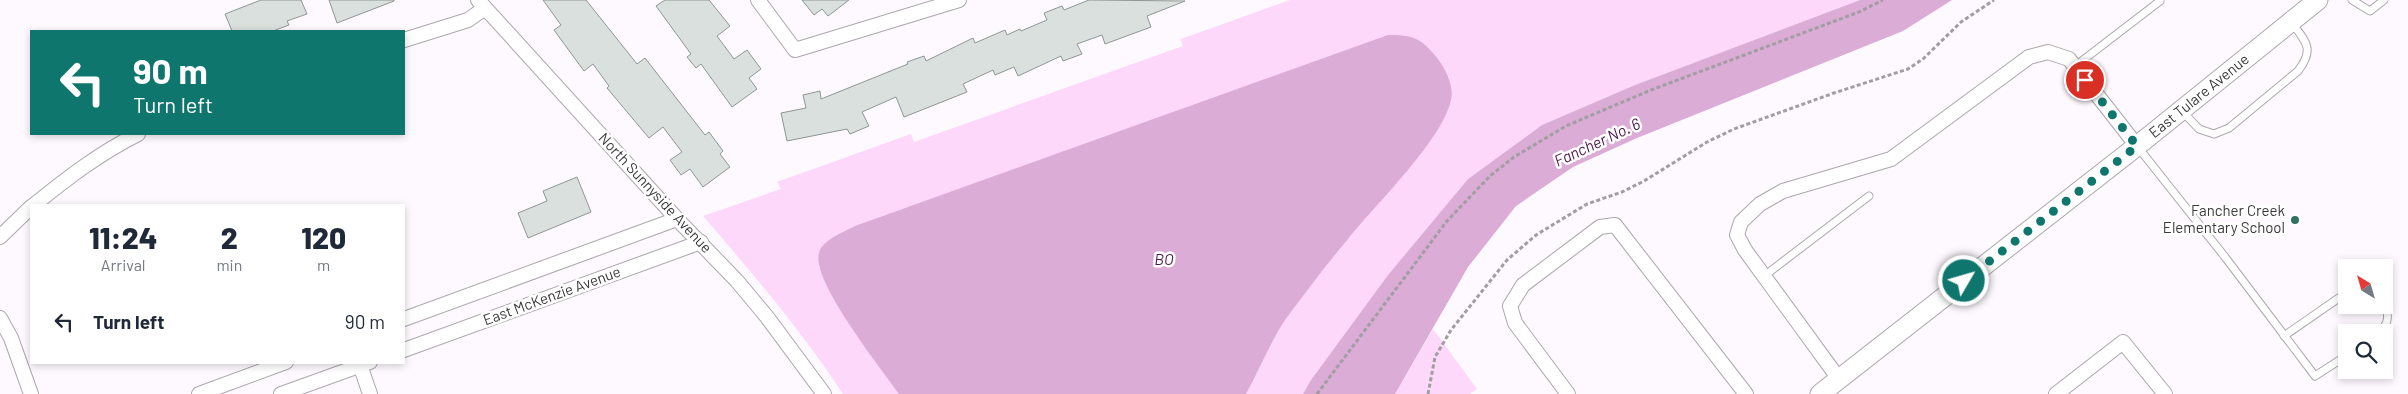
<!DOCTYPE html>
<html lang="en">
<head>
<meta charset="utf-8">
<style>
	:root { --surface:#fff; --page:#f6f6f7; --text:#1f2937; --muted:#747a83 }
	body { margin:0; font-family:Barlow,sans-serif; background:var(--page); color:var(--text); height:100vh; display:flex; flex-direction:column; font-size:19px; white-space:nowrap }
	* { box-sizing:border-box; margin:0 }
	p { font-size:16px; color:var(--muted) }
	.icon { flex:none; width:28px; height:28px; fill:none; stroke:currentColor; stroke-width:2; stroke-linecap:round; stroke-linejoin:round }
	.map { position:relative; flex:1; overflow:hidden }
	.panel { position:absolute; left:30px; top:204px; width:375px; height:160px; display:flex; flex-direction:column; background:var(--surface); border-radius:0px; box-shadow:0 2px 8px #0003 }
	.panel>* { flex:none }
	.hud { position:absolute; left:30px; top:30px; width:375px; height:105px; border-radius:0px; box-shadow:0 2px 8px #0003; background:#0f766e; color:#fff; overflow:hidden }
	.needle { width:32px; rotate:323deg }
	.buttons { position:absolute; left:2338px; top:259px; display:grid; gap:10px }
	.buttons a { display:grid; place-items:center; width:55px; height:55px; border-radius:0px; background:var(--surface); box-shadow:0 2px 8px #0003; font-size:25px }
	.pin { position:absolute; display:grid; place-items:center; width:42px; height:42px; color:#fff; margin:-21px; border:2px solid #fff; border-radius:50%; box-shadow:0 1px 5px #0007 }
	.me { position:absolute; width:55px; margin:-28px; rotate:52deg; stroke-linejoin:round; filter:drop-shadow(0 0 4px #0008) }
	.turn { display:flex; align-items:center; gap:18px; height:105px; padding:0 20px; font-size:22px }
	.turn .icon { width:65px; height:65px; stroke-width:2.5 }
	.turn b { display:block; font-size:35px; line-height:42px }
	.eta { display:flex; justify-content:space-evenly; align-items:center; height:85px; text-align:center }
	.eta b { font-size:30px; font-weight:800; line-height:35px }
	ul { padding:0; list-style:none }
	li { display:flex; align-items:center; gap:15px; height:65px; padding:0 20px }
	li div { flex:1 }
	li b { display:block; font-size:19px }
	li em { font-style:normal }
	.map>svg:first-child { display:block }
	.green { fill:#fed8fa }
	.water { fill:#daacd6 }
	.building { fill:#d9e0de; stroke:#8f9693 }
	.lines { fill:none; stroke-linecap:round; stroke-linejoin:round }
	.lane-casing { stroke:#aca7ac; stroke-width:9 }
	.street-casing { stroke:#aca7ac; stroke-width:16 }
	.secondary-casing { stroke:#aca7ac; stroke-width:21 }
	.path { stroke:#a19da1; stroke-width:3; stroke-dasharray:4 2.5; stroke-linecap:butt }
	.lane { stroke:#fff; stroke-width:7 }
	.street { stroke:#fff; stroke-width:14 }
	.secondary { stroke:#fff; stroke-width:19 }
	.route { stroke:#0f766e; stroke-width:9; stroke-dasharray:0 16.2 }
	.poi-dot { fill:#31715f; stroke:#fff; stroke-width:2 }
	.labels { text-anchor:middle; stroke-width:5; stroke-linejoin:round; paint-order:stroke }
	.street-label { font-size:15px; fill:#3b393b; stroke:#fff }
	.poi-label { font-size:15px; fill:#3b393b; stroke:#fff; text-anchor:end }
	.water-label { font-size:16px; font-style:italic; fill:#4f184d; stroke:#fff }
</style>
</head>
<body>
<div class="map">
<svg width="2408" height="394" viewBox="0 0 2408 394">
	<rect width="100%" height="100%" fill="#fef9fe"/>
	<!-- green -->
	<g class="green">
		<path d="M1290,0H1860L1635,85L1542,125L1468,179L1388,275L1311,380L1303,394H843C801,330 753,274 703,216L781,189L777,182L911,134L914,142L1183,46L1181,39Z"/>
		<polygon points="1433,329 1477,389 1470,394 1395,394"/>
	</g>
	<!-- water -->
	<g class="water">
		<polygon points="1860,0 1952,0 1903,31 1637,138 1573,167 1516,206 1468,267 1395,394 1303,394 1311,380 1388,275 1468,179 1542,125 1635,85"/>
		<path d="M1388,35C1399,35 1408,35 1418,40C1435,50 1456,80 1451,100C1442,141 1375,205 1348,239C1326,265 1305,293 1285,320C1270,343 1259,370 1246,394H899C881,368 811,281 819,253C822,240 844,232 855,226Z"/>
	</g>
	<!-- building -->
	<g class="building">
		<polygon points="261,0 301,0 307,14 287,21 289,25 273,31 232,31 225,14"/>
		<polygon points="329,0 394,0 394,1 337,23"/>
		<polygon points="543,0 586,0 637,64 645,58 705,135 709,132 723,151 720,154 730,167 703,187 690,169 681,175 670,160 682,152 663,127 649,138 607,88 609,86 593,64 584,71 554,30 561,25"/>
		<polygon points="665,0 709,0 730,26 717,36 734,59 747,50 761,69 749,78 757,89 732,107 701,64 696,68 687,57 691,54 656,6"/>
		<polygon points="802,0 849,0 828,16 822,9 814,15"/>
		<polygon points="1089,0 1185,1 1147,16 1151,27 1105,44 1102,35 1077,44 1082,54 1063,61 1061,56 1018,76 1014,67 995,75 993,70 963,84 967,92 904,117 896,97 862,112 869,126 850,134 847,129 787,141 781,113 806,108 803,95 820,91 821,99 908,64 907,62 924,56 926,61 973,38 975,43 1005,30 1007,35 1020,29 1021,31 1047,20 1044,13 1062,6 1064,10"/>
		<polygon points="577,177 591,212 528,238 518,213 547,201 543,191"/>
	</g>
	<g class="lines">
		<defs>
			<g id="lane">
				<polyline points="2352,0 2370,11 2384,0"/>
				<polyline points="2074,67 2160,1"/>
				<path d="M2183,112L2199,129L2214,134L2229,128L2298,71C2315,49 2306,42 2292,23"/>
				<polyline points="2137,146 2225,257 2312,372 2315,376 2346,356"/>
				<polyline points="1764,276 1869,196"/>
				<path d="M2379,332C2388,325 2390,315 2384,305"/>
				<polyline points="2284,336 2346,293"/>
			</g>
			<g id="street">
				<polyline points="478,0 677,219 737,281 767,317 824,394"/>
				<polyline points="758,0 795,50 959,0"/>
				<polyline points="404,40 468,20 485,8"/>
				<path d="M34,205C67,178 100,153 138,134"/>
				<polyline points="0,237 31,207"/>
				<polyline points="0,318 11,338 31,394"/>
				<polyline points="404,319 677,219"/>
				<polyline points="404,350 701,242"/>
				<polyline points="359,362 370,394"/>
				<polyline points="1839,379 1745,250 1737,235 1741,222 1760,204 1783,191 1891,159 2029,57 2048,52 2069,59 2137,146"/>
				<polyline points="199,394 286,362"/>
				<polyline points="281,394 370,362"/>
				<polyline points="1568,394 1515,323 1510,306 1523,285 1600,227 1615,225 1746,394"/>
				<polyline points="2056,394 2123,342 2165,394"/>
			</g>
			<polyline id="secondary" points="1820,394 2137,146 2318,0"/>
		</defs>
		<!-- lane casing -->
		<use href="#lane" class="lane-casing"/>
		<!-- street casing -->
		<use href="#street" class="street-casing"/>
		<!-- secondary casing -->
		<use href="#secondary" class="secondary-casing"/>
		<!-- path -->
		<g class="path">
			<polyline points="1317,394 1447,221 1490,176 1514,157 1566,126 1651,90 1859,12 1883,0"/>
			<polyline points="1428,394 1435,357 1451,330 1507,260 1536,235 1587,204 1622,192 1644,181 1707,142 1734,129 1834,93 1908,69 1923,59 1961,22 1994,0"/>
		</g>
		<!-- lane -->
		<use href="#lane" class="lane"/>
		<!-- street -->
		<use href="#street" class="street"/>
		<!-- secondary -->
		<use href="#secondary" class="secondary"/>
	</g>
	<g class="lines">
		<!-- route -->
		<polyline class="route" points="1964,281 2137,146 2085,80"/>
	</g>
	<!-- markers -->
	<circle class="poi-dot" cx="2295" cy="220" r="5"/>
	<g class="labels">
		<!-- street labels -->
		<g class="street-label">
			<text transform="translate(2199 96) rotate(-39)" y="5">East Tulare Avenue</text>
			<text transform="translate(655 193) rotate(47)" y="5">North Sunnyside Avenue</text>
			<text transform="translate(552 296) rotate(-20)" y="5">East McKenzie Avenue</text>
		</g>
		<!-- poi labels -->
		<g class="poi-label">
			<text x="2285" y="216">Fancher Creek<tspan x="2285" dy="17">Elementary School</tspan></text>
		</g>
		<!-- water labels -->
		<g class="water-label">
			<text transform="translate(1597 142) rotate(-25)" y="6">Fancher No. 6</text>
			<text x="1164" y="265">BO</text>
		</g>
	</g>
</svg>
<div class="buttons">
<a><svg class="needle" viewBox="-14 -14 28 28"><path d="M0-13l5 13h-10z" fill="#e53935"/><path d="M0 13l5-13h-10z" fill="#747a83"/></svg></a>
<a><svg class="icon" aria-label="search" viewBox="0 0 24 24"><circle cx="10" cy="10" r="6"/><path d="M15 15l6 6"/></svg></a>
</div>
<div class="pin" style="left:2085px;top:80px;background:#d93025"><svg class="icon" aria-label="arrive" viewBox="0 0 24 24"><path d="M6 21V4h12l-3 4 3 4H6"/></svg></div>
<svg class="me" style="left:1964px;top:281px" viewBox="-20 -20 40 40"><circle r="17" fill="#0f766e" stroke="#fff" stroke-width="3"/><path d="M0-11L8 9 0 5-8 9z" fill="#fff"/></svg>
<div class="hud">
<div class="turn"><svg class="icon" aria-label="left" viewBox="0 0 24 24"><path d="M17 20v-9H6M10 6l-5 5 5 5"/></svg><div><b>90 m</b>Turn left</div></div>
</div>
<section class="panel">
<div class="eta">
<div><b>11:24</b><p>Arrival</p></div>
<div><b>2</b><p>min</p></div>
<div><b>120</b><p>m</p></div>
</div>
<ul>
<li><svg class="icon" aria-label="left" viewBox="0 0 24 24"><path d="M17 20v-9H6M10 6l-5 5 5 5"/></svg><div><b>Turn left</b></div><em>90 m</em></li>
</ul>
</section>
</div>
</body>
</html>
